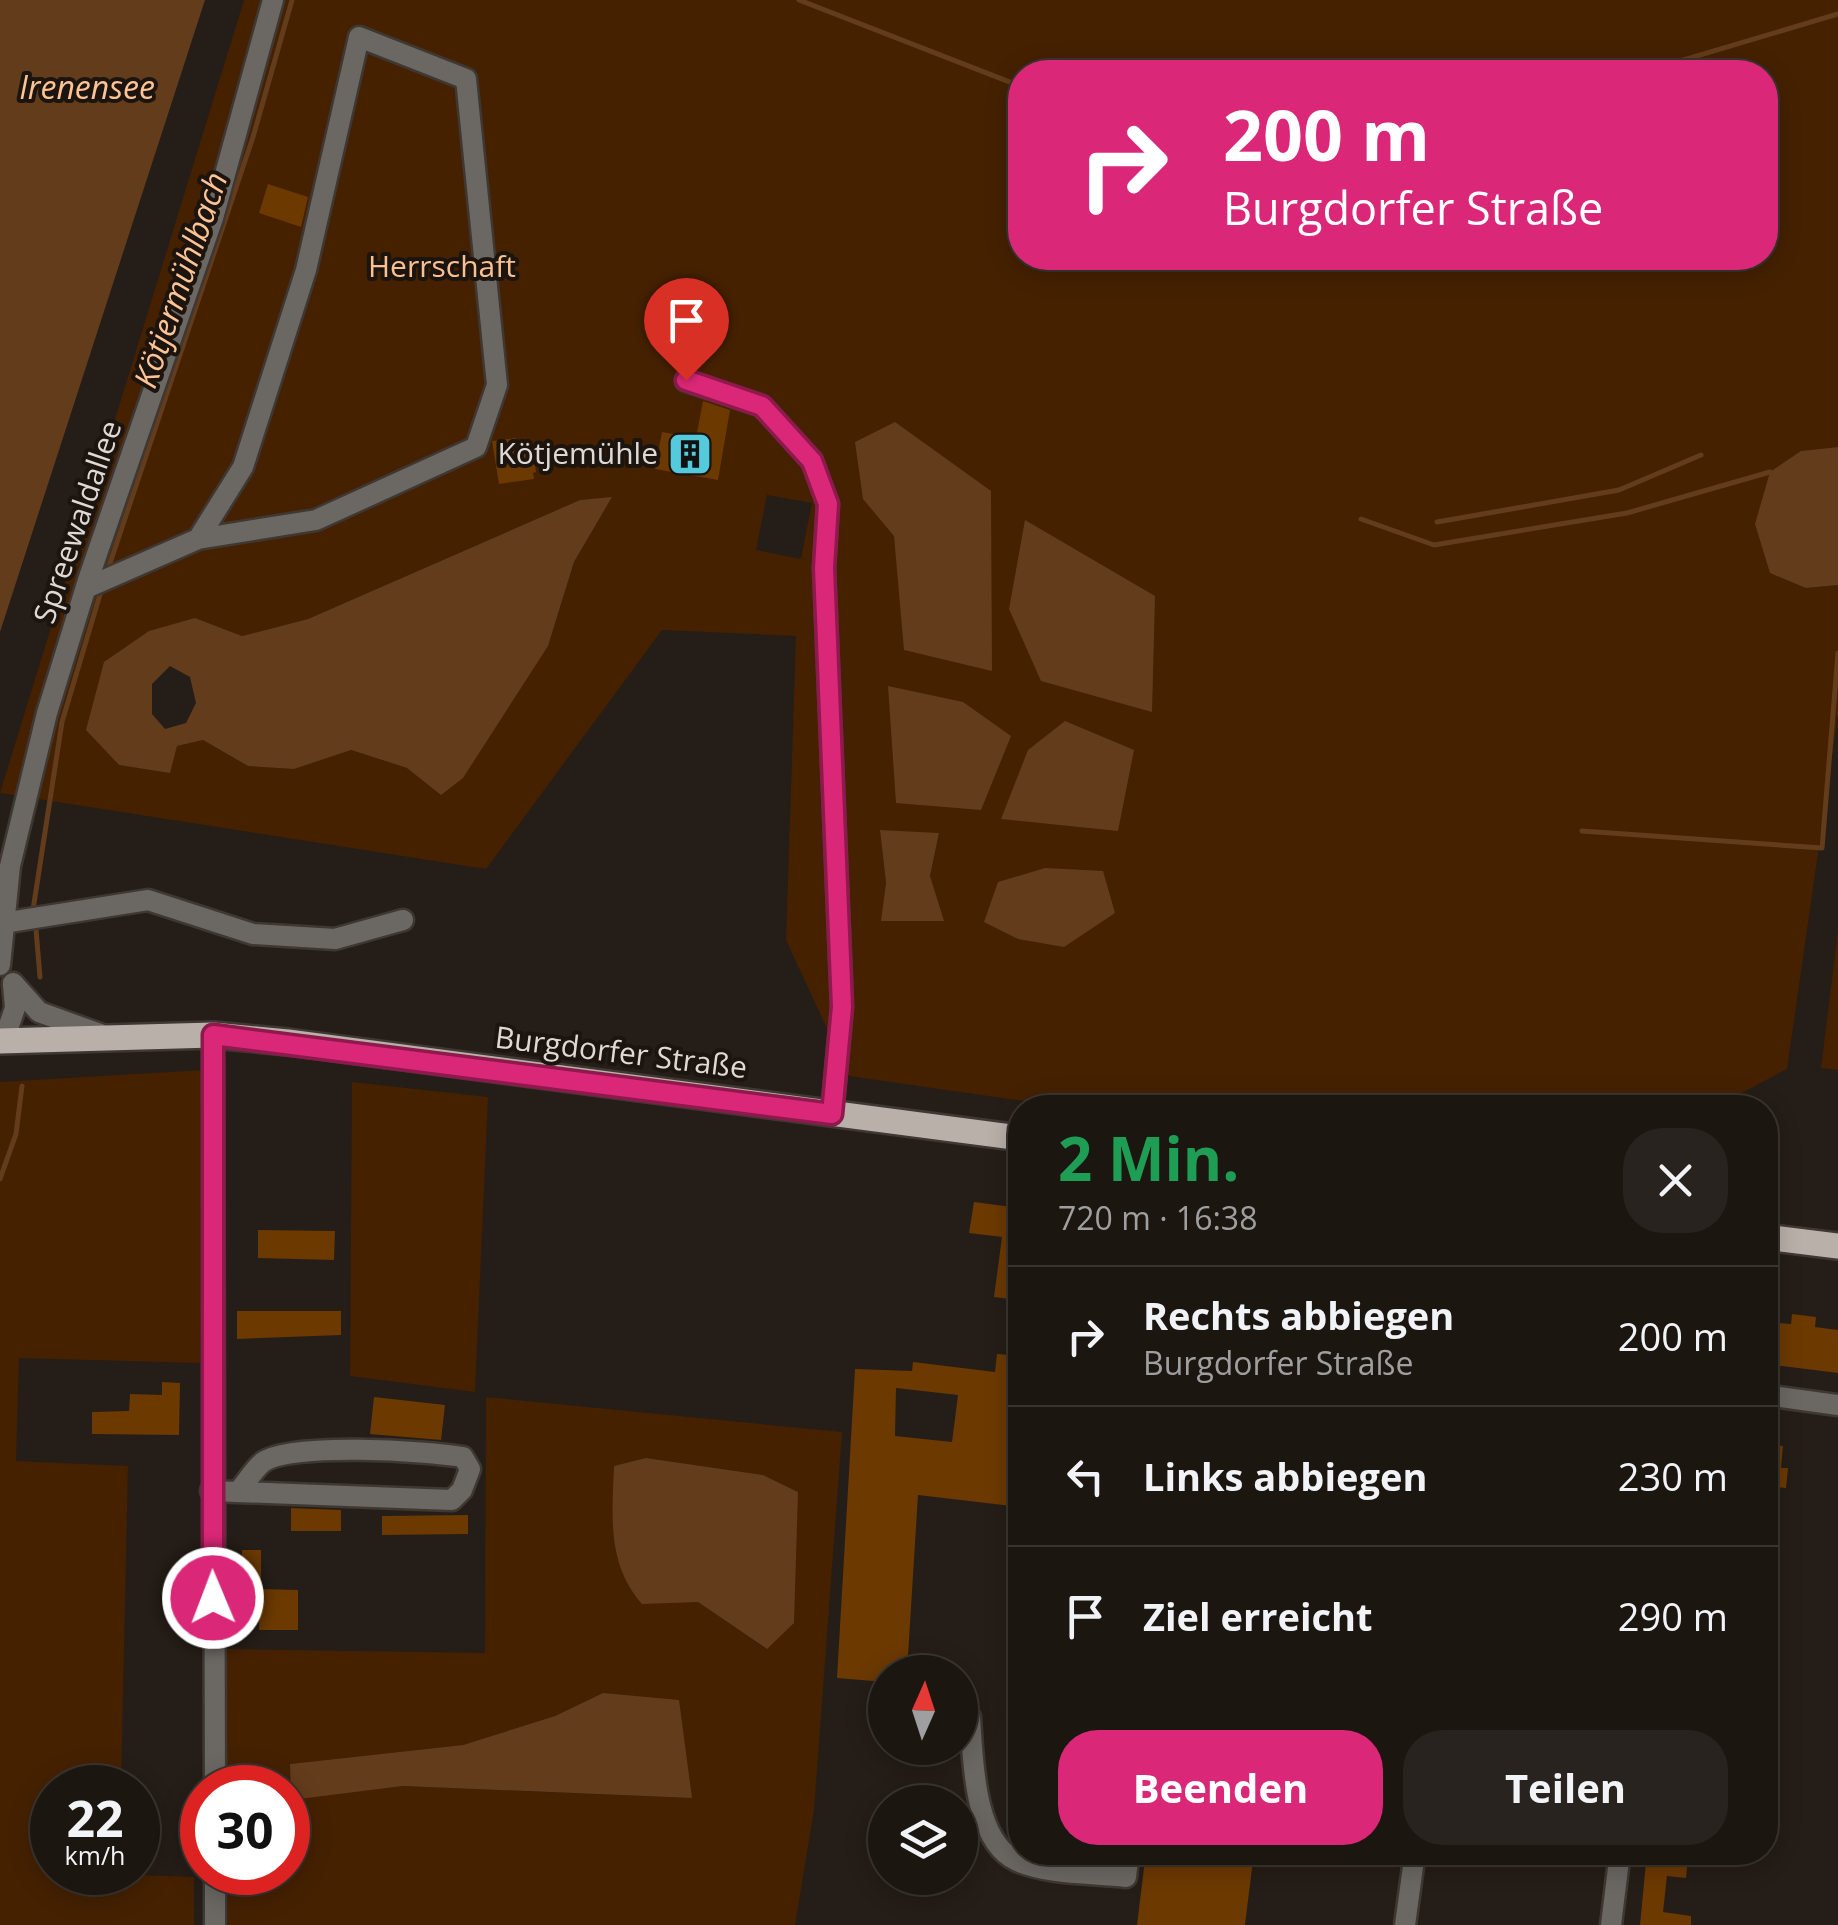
<!DOCTYPE html>
<html lang="de">
<head>
<meta charset="utf-8">
<style>
	:root { --surface:#1c1611; --page:#29231f; --text:#f1f3f6; --muted:#a09f9f; --line:#3a3531; --accent:#db2777 }
	body { margin:0; font-family:"Open Sans",sans-serif; background:var(--page); color:var(--text); height:100vh; display:flex; flex-direction:column; font-size:38px; white-space:nowrap }
	* { box-sizing:border-box; margin:0 }
	p { font-size:32px; color:var(--muted) }
	.icon { flex:none; width:55px; height:55px; fill:none; stroke:currentColor; stroke-width:2; stroke-linecap:round; stroke-linejoin:round }
	.map { position:relative; flex:1; overflow:hidden }
	.side { position:absolute; left:1008px; top:1095px; width:770px; height:770px; display:flex; flex-direction:column; background:var(--surface); border-radius:40px; box-shadow:0 5px 25px #0003,0 0 0 2px var(--line) }
	.side>* { flex:none }
	.top-card { position:absolute; left:1008px; top:60px; width:770px; height:210px; border-radius:40px; box-shadow:0 5px 25px #0003,0 0 0 2px var(--line); background:#db2777; color:#fff; overflow:hidden }
	.needle { width:65px; rotate:3deg }
	.fabs { position:absolute; left:868px; top:1655px; display:grid; gap:20px }
	.fabs a { display:grid; place-items:center; width:110px; height:110px; border-radius:50%; background:var(--surface); box-shadow:0 5px 25px #0003,0 0 0 2px var(--line); font-size:50px }
	.speed { position:absolute; left:30px; top:1765px; display:flex; gap:20px; font-size:50px; font-weight:700; text-align:center }
	.speed>* { display:grid; place-content:center; width:130px; height:130px; border-radius:50%; background:var(--surface); box-shadow:0 5px 25px #0003,0 0 0 2px var(--line); line-height:1 }
	.speed small { font-size:25px; font-weight:400 }
	.speed .limit { border:15px solid #d22; background:#fff; color:#111 }
	.pin { position:absolute; display:grid; place-items:center; width:85px; height:85px; color:#fff; margin:-102px -42px; border-radius:50% 50% 50% 0; rotate:-45deg; box-shadow:0 0 10px #0007 }
	.pin .icon { rotate:45deg }
	.me { position:absolute; width:110px; margin:-55px; rotate:359deg; stroke-linejoin:round; filter:drop-shadow(0 0 8px #0008) }
	.turn { display:flex; align-items:center; gap:35px; height:210px; padding:0 50px; font-size:45px }
	.turn .icon { width:130px; height:130px; stroke-width:2.5 }
	.turn b { display:block; font-size:70px; line-height:85px }
	.round { display:grid; place-items:center; flex:none; width:105px; height:105px; border-radius:40px; background:var(--page) }
	.summary { display:flex; align-items:center; justify-content:space-between; height:170px; padding:0 50px }
	h1 { font-size:60px; font-weight:700; line-height:75px; color:#1e9e55 }
	.primary-button { display:flex; gap:20px; margin-top:auto; padding:20px 50px }
	.primary-button a { flex:1; height:115px; border-radius:40px; background:var(--accent); color:#fff; font-size:40px; font-weight:700; line-height:115px; text-align:center }
	.primary-button a+a { background:var(--page); color:var(--text) }
	ul { padding:0; list-style:none }
	li { display:flex; align-items:center; gap:30px; height:140px; padding:0 50px; border-top:2px solid var(--line) }
	li div { flex:1 }
	li b { display:block; font-size:38px }
	li em { font-style:normal }
	.map>svg:first-child { display:block }
	.green { fill:#452100; fill-rule:evenodd }
	.water { fill:#633c1b; fill-rule:evenodd }
	.lines { fill:none; stroke-linecap:round; stroke-linejoin:round }
	.stream { stroke:#633c1b; stroke-width:5 }
	.building { fill:#6c3900; fill-rule:evenodd }
	.minor-casing { stroke:#3f3732; stroke-width:25 }
	.major-casing { stroke:#3f3732; stroke-width:30 }
	.minor { stroke:#6b6763; stroke-width:20 }
	.major { stroke:#b9b0a9; stroke-width:25 }
	.route-casing { stroke:#8e194d; stroke-width:25 }
	.route { stroke:#db2777; stroke-width:18 }
	.labels { text-anchor:middle; stroke-width:8; stroke-linejoin:round; paint-order:stroke }
	.park-label { font-size:30px; fill:#f9c091; stroke:#1c140e }
	.poi-label { font-size:30px; fill:#dfd9d5; stroke:#1c140e; text-anchor:end }
	.street-label { font-size:30px; fill:#dfd9d5; stroke:#1c140e }
	.water-label { font-size:32px; font-style:italic; fill:#fdc395; stroke:#1c140e }
</style>
</head>
<body>
<div class="map">
<svg width="1838" height="1925" viewBox="0 0 1838 1925">
	<rect width="100%" height="100%" fill="#251d17"/>
	<!-- green -->
	<g class="green">
		<path d="M244,0H1838V447L1801,451L1806,588L1838,585V714L1787,1069L1715,1107L1073,1108L849,1076L786,940L796,636L662,630L486,869L0,793ZM1020,72H1765V258H1020ZM767,495L812,503L801,559L756,550ZM611,498L574,562L548,646L407,768L350,750L293,769L248,766L203,740L177,746L169,772L119,765L87,730L195,618L242,636L308,619L580,500ZM894,536L991,671L899,576ZM880,830L939,834L930,876L882,921L886,883Z"/>
		<polygon points="1838,931 1838,1070 1821,1068"/>
		<polygon points="204,1070 200,1363 19,1358 16,1461 128,1466 121,1787 52,1788 52,1872 194,1877 194,1925 0,1925 0,1082"/>
		<polygon points="352,1082 488,1097 475,1392 350,1376"/>
		<path d="M486,1397L842,1432L814,1810L795,1925H228V1873L288,1872V1788L227,1787V1649L485,1653ZM646,1458L763,1475L798,1492L766,1649L698,1602ZM603,1693L691,1798L403,1786L291,1799L290,1764L463,1745L555,1716Z"/>
	</g>
	<!-- water -->
	<g class="water">
		<polygon points="0,0 205,0 0,632"/>
		<polygon points="895,422 991,491 992,671 904,650 894,536 863,499 855,442"/>
		<polygon points="1838,447 1838,585 1806,588 1770,573 1755,524 1770,472 1801,451"/>
		<path d="M612,497L574,562L548,646L463,778L441,795L407,768L351,750L294,769L248,766L203,740L177,746L170,773L119,765L86,730L104,662L149,631L195,618L242,636L308,619L580,500ZM170,666L190,677L196,703L186,723L165,729L152,714V684Z"/>
		<polygon points="1025,520 1155,596 1152,712 1041,681 1009,609"/>
		<polygon points="888,686 963,702 1011,736 981,810 896,803"/>
		<polygon points="1065,721 1134,750 1118,831 1001,819 1028,750"/>
		<polygon points="880,830 939,833 930,876 944,921 881,921 886,883"/>
		<polygon points="1045,868 1103,871 1115,913 1064,947 1018,939 984,922 998,882"/>
		<path d="M646,1458L763,1475L798,1492L794,1623L767,1649L698,1602L642,1604C607,1564 612,1517 614,1466Z"/>
		<polygon points="603,1693 679,1700 692,1798 403,1786 291,1800 290,1764 463,1745 555,1716"/>
	</g>
	<g class="lines">
		<!-- stream -->
		<g class="stream">
			<polyline points="799,0 1020,86"/>
			<polyline points="1643,72 1838,14"/>
			<polyline points="1361,519 1434,545 1627,513 1770,472"/>
			<polyline points="1437,522 1619,490 1701,455"/>
			<polyline points="107,572 253,137 292,0"/>
			<polyline points="1582,831 1822,848 1838,653"/>
			<polyline points="33,910 62,722 101,591"/>
			<polyline points="36,930 40,977"/>
			<polyline points="0,1179 16,1134 22,1086"/>
		</g>
	</g>
	<!-- building -->
	<g class="building">
		<polygon points="268,184 308,197 301,227 259,213"/>
		<polygon points="703,401 730,410 718,480 655,469 662,432 696,438"/>
		<polygon points="516,438 518,446 532,444 536,472 533,473 534,479 499,484 492,441"/>
		<polygon points="974,1202 1020,1208 1018,1300 994,1297 1002,1237 969,1233"/>
		<polygon points="258,1230 335,1231 334,1260 258,1258"/>
		<polygon points="237,1311 341,1311 341,1335 237,1339"/>
		<polygon points="1792,1314 1816,1317 1815,1327 1838,1330 1838,1373 1765,1364 1765,1322 1791,1324"/>
		<path d="M997,1354L1020,1356V1507L918,1495L907,1672H885V1682L837,1678L855,1369L912,1371L913,1362L995,1372ZM896,1388L958,1395L952,1442L895,1436Z"/>
		<polygon points="162,1382 180,1383 179,1435 92,1434 92,1412 129,1411 130,1394 162,1395"/>
		<polygon points="374,1397 445,1405 441,1440 370,1434"/>
		<polygon points="1765,1444 1783,1446 1781,1468 1788,1468 1786,1488 1765,1486"/>
		<polygon points="291,1508 341,1510 341,1531 291,1531"/>
		<polygon points="468,1515 468,1534 382,1535 382,1516"/>
		<polygon points="242,1550 261,1550 261,1589 298,1590 298,1630 259,1630 260,1596 242,1596"/>
		<polygon points="1146,1852 1254,1852 1245,1925 1137,1925"/>
		<polygon points="1647,1852 1688,1857 1686,1878 1667,1876 1663,1912 1691,1916 1691,1925 1640,1925"/>
	</g>
	<g class="lines">
		<defs>
			<g id="minor">
				<polyline points="686,381 762,406 812,461 828,504 824,568 842,1007 832,1113"/>
				<polyline points="86,588 198,539 316,520 476,447 497,385 466,79 359,37 306,270 243,467 198,539"/>
				<polyline points="3,923 148,900 253,934 335,939 403,920"/>
				<polyline points="0,965 10,866 47,713 89,577 213,218 273,0"/>
				<polyline points="13,983 39,1012 100,1034"/>
				<polyline points="213,1035 215,1788"/>
				<polyline points="4,1040 15,1008 13,985"/>
				<polyline points="1765,1395 1838,1405"/>
				<path d="M211,1491L452,1500L462,1490L470,1469L463,1457C427,1451 291,1442 263,1462C254,1469 246,1483 238,1492"/>
				<path d="M970,1717C973,1757 973,1841 1017,1861C1049,1875 1092,1873 1126,1877L1129,1852"/>
				<polyline points="215,1872 215,1925"/>
				<polyline points="1405,1925 1415,1852"/>
				<polyline points="1611,1925 1620,1852"/>
			</g>
			<g id="major">
				<polyline points="0,1041 213,1035 288,1042 1020,1138"/>
				<polyline points="1765,1237 1838,1246"/>
			</g>
		</defs>
		<!-- minor casing -->
		<use href="#minor" class="minor-casing"/>
		<!-- major casing -->
		<use href="#major" class="major-casing"/>
		<!-- minor -->
		<use href="#minor" class="minor"/>
		<!-- major -->
		<use href="#major" class="major"/>
	</g>
	<g class="lines">
		<defs>
			<polyline id="route" points="213,1598 213,1035 832,1114 842,1007 824,568 828,504 812,461 762,406 686,380"/>
		</defs>
		<!-- route casing -->
		<use href="#route" class="route-casing"/>
		<!-- route -->
		<use href="#route" class="route"/>
	</g>
	<!-- icons -->
	<defs>
		<symbol id="building-square" viewBox="-11 -11 22 22"><rect x="-9" y="-9" width="18" height="18" rx="4" fill="#54cadd" stroke="#1c140e"/><path d="M-4-6H4V6H1V3H-1V6H-4ZM-2.5-4.3h1.7v1.8h-1.7ZM.8-4.3h1.7v1.8H.8ZM-2.5-1h1.7V.8h-1.7ZM.8-1h1.7V.8H.8Z" fill="#111"/></symbol>
	</defs>
	<g fill-rule="evenodd">
		<use href="#building-square" x="665" y="429" width="50" height="50"/>
	</g>
	<g class="labels">
		<!-- park labels -->
		<g class="park-label">
			<text x="442" y="277">Herrschaft</text>
		</g>
		<!-- poi labels -->
		<g class="poi-label">
			<text x="658" y="464">Kötjemühle</text>
		</g>
		<!-- street labels -->
		<g class="street-label">
			<text transform="translate(78 522) rotate(-71)" y="10">Spreewaldallee</text>
			<text transform="translate(621 1053) rotate(7)" y="10">Burgdorfer Straße</text>
		</g>
		<!-- water labels -->
		<g class="water-label">
			<text x="87" y="99">Irenensee</text>
			<text transform="translate(181 280) rotate(-71)" y="11">Kötjermühlbach</text>
		</g>
	</g>
</svg>
<div class="fabs">
<a><svg class="needle" viewBox="-14 -14 28 28"><path d="M0-13l5 13h-10z" fill="#e53935"/><path d="M0 13l5-13h-10z" fill="#a09f9f"/></svg></a>
<a><svg class="icon" aria-label="layers" viewBox="0 0 24 24"><path d="M12 4l9 5-9 5-9-5zM3 14l9 5 9-5"/></svg></a>
</div>
<div class="speed"><div>22<small>km/h</small></div><div class="limit">30</div></div>
<div class="pin" style="left:686px;top:380px;background:#d93025"><svg class="icon" aria-label="arrive" viewBox="0 0 24 24"><path d="M6 21V4h12l-3 4 3 4H6"/></svg></div>
<svg class="me" style="left:213px;top:1598px" viewBox="-20 -20 40 40"><circle r="17" fill="#db2777" stroke="#fff" stroke-width="3"/><path d="M0-11L8 9 0 5-8 9z" fill="#fff"/></svg>
<div class="top-card">
<div class="turn"><svg class="icon" aria-label="right" viewBox="0 0 24 24"><path d="M7 20v-9h11M14 6l5 5-5 5"/></svg><div><b>200 m</b>Burgdorfer Straße</div></div>
</div>
<section class="side">
<div class="summary"><div><h1>2 Min.</h1><p>720 m · 16:38</p></div><a class="round"><svg class="icon" aria-label="close" viewBox="0 0 24 24"><path d="M6 6l12 12M18 6L6 18"/></svg></a></div>
<ul>
<li><svg class="icon" aria-label="right" viewBox="0 0 24 24"><path d="M7 20v-9h11M14 6l5 5-5 5"/></svg><div><b>Rechts abbiegen</b><p>Burgdorfer Straße</p></div><em>200 m</em></li>
<li><svg class="icon" aria-label="left" viewBox="0 0 24 24"><path d="M17 20v-9H6M10 6l-5 5 5 5"/></svg><div><b>Links abbiegen</b></div><em>230 m</em></li>
<li><svg class="icon" aria-label="arrive" viewBox="0 0 24 24"><path d="M6 21V4h12l-3 4 3 4H6"/></svg><div><b>Ziel erreicht</b></div><em>290 m</em></li>
</ul>
<div class="primary-button"><a>Beenden</a><a>Teilen</a></div>
</section>
</div>
</body>
</html>
